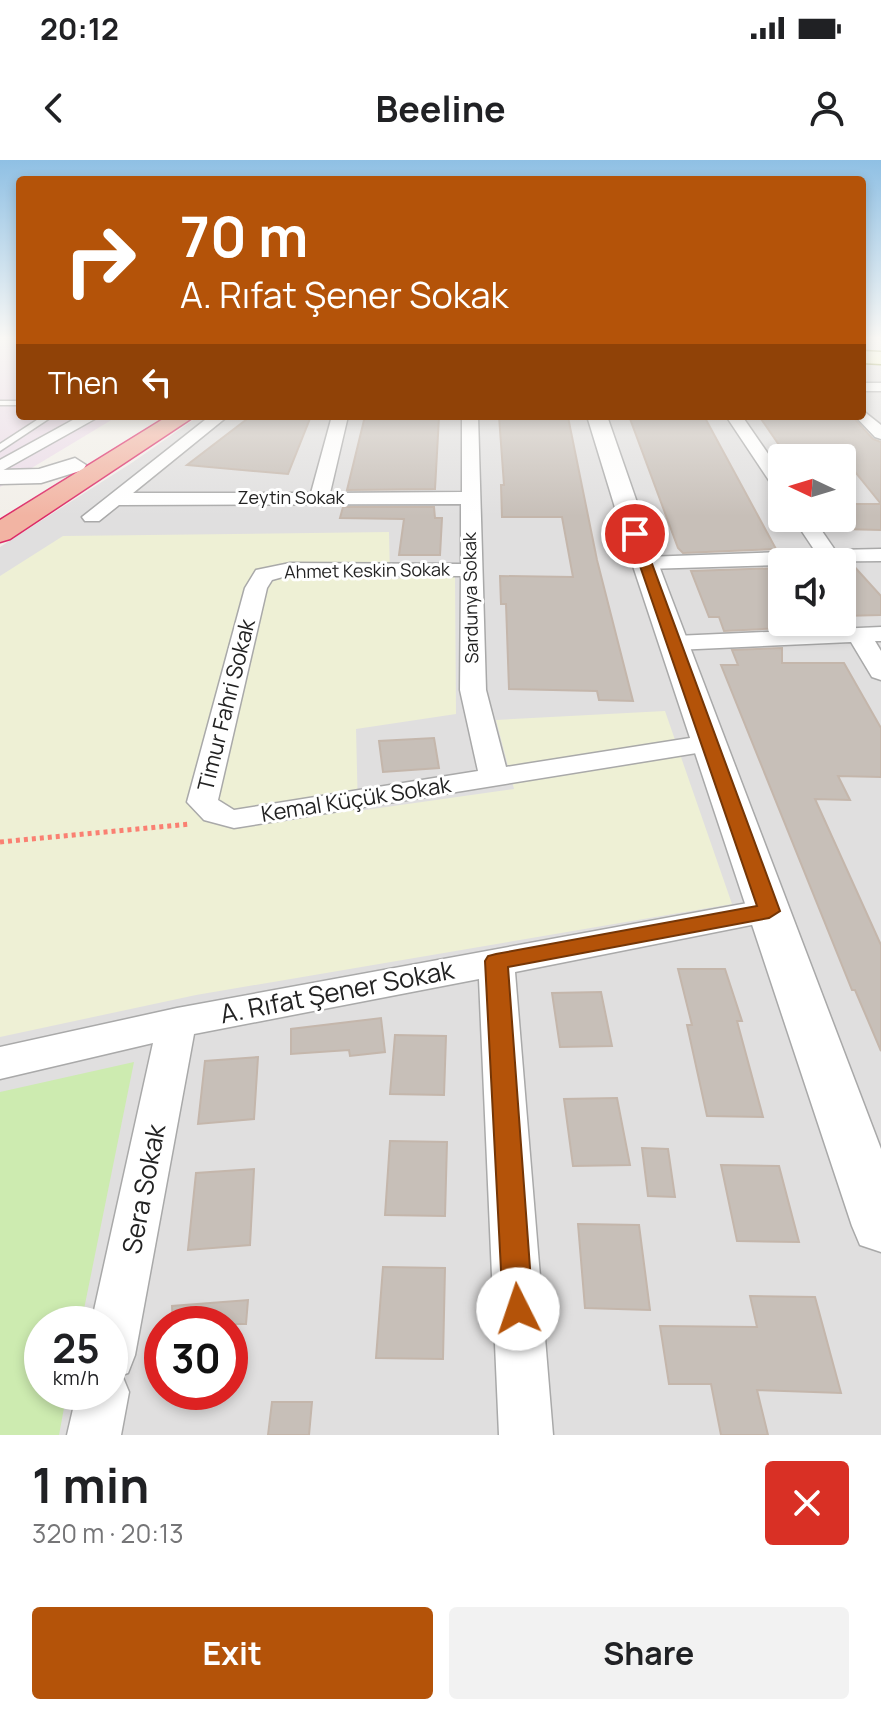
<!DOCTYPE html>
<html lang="en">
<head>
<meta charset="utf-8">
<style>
	:root { --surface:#fff; --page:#f2f2f2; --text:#202124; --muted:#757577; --accent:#b45309 }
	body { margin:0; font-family:Manrope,sans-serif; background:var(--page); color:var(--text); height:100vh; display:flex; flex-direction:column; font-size:30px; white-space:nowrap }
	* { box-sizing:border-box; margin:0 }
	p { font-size:26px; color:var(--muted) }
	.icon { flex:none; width:44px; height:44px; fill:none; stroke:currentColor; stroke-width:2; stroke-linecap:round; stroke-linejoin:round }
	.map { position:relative; height:1275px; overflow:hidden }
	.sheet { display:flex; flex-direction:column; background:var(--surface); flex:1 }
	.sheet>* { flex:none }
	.top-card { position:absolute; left:16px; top:16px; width:850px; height:244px; border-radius:8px; box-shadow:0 4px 12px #0003; background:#b45309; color:#fff; overflow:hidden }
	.needle { width:52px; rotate:274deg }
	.tools { position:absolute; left:768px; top:284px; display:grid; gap:16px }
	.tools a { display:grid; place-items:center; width:88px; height:88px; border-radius:8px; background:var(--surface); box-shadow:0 4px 12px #0003; font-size:40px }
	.speed { position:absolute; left:24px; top:1146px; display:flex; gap:16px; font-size:40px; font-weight:700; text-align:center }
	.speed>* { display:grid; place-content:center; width:104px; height:104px; border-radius:50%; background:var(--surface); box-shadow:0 4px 12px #0003; line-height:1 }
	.speed small { font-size:20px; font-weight:400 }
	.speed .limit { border:12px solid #d22; background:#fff; color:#111 }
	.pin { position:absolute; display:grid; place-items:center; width:68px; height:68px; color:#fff; margin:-34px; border:4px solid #fff; border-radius:50%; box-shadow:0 2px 8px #0007 }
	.me { position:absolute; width:88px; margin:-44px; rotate:356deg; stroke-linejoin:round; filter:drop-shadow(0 0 6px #0008) }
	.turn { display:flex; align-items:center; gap:28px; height:168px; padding:0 32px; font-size:36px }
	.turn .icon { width:104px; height:104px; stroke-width:2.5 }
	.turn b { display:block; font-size:56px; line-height:68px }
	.then { display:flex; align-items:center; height:76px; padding:0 32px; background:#0003; gap:16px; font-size:30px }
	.round { display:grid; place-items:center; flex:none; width:84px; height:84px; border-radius:8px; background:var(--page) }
	.summary { display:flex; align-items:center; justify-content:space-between; height:136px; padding:0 32px }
	h1 { font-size:48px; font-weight:700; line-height:60px }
	.primary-button { display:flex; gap:16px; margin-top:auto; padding:16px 32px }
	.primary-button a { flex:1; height:92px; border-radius:8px; background:var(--accent); color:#fff; font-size:32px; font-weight:700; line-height:92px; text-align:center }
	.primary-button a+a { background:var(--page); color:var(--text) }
	.status { display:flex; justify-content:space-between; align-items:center; height:56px; padding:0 40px; background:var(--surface); direction:ltr }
	.status svg { height:22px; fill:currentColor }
	header { display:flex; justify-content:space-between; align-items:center; height:104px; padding:0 32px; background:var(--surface); font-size:36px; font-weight:700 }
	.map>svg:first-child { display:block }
	.residential { fill:#e0dfdf; fill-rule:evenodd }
	.industrial { fill:#ebdbe8 }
	.farmland { fill:#eef0d5 }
	.grass { fill:#cdebb0 }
	.building { fill:#c7bfb8; stroke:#c4b6ab; stroke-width:2 }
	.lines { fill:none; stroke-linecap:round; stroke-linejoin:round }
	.service-casing { stroke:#a9a9a9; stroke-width:3 }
	.minor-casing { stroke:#a9a9a9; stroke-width:3 }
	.tertiary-casing { stroke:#a9a9a9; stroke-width:3 }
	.secondary-casing { stroke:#707d05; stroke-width:3 }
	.trunk-casing { stroke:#dc2a67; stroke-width:3 }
	.path { stroke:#fa8072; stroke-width:5; stroke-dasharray:4 4; stroke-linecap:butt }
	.service { fill:#fff; fill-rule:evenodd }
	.minor { fill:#fff; fill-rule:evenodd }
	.tertiary { fill:#fff; fill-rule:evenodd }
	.secondary { fill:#f7fabf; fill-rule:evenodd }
	.trunk { fill:#f2b4a3; fill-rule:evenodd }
	.route { fill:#b45309; stroke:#753606; stroke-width:2 }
	.labels { text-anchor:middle; stroke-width:6; stroke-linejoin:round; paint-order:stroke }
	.far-street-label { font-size:18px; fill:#222; stroke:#fff }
	.street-label { font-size:22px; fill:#222; stroke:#fff }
	.near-street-label { font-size:26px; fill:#222; stroke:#fff }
</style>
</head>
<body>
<div class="status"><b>20:12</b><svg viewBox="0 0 49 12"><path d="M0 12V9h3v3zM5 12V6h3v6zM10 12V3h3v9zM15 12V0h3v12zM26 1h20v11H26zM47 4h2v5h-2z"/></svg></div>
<header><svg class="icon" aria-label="back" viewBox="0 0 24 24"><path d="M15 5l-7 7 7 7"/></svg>Beeline<svg class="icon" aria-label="person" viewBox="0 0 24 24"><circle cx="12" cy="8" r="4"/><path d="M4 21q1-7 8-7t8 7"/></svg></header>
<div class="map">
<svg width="881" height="1275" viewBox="0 0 881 1275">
	<rect width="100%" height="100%" fill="#f2efe9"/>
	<!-- residential -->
	<path class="residential" d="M862,200L881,201V1275H0V387L133,302L199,256H862ZM782,298H842V358H782ZM782,402H842V462H782ZM42,1164H110V1232H42ZM162,1164H230V1232H162Z"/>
	<!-- industrial -->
	<polygon class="industrial" points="0,177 20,177 20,256 118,256 0,327"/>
	<!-- farmland -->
	<polygon class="farmland" points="389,372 390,419 455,415 456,554 356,569 358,651 514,629 496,560 665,551 732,744 196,835 0,877 0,416 63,376"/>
	<!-- grass -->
	<polygon class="grass" points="134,902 81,1164 42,1164 42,1232 67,1232 59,1275 0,1275 0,932"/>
	<!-- building -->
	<g class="building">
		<polygon points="251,256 311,256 288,314 187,305"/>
		<polygon points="365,256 439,257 435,329 347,330"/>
		<polygon points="499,256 568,257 597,400 633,541 599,540 597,531 509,529 506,444 501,444 500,416 573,417 562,357 502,357 501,325 504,325"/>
		<polygon points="629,256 704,256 776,389 683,393 678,388"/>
		<polygon points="759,256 852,256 873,279 881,282 881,344 844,298 788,298"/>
		<polygon points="842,344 881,344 881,370 842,369"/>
		<polygon points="343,347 434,347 435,358 442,358 440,395 399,395 404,359 340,358"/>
		<polygon points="842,404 852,404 881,436 881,455 842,456"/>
		<polygon points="782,408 782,468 724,471 719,457 709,457 691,411"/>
		<polygon points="782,488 782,503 844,503 881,568 881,617 838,616 850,640 815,639 881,785 881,891 855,830 852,830 721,505 738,505 732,490"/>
		<polygon points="434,578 439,608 383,612 379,581"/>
		<polygon points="678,809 725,809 742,861 737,861 763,957 707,956 687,865 692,865"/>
		<polygon points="601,832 612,886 560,887 552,833"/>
		<polygon points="381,858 385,892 350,896 349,890 291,894 291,869"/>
		<polygon points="395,875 446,876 444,935 390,934"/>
		<polygon points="258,897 254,959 198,964 205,901"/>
		<polygon points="617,938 630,1005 573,1006 564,939"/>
		<polygon points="390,981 447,982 445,1056 385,1055"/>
		<polygon points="642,988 668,989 675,1037 648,1036"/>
		<polygon points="721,1005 779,1006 799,1082 737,1081"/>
		<polygon points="254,1009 250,1085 188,1090 196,1013"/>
		<polygon points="578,1064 639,1065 650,1150 585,1148"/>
		<polygon points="383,1107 445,1108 443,1199 376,1198"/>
		<polygon points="750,1136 815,1137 841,1233 757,1230 768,1275 721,1275 711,1224 669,1224 660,1166 757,1167"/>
		<polygon points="248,1140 246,1164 173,1164 172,1146"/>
		<polygon points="272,1242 312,1242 309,1275 268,1275"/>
	</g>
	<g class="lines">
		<defs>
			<g id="service">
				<rect x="0" y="241" width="20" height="4"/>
				<polygon points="43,256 53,256 0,291 0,284"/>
			</g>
			<g id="minor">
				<rect x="862" y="223" width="19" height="8"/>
				<polygon points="862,250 881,265 881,279 875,277 855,256 862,256"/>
				<polygon points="80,256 100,256 0,312 0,300"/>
				<path d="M210,256H228L133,333H311L332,256H348L330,333L462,332V256H478L486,530L506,607L709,575L719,577L723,583L719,589L709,591L234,668L204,660L187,642L245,428L256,410L290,403L461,404V344L119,345L99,361H85L82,357ZM290,415L461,416L460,530L478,611L234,650L218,640L267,428L272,420Z"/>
				<polygon points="726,256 742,256 782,314 782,332 776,331"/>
				<polygon points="793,358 813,358 835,390 881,389 881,401 782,402 782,405 645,409 634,403 645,397 815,391"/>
				<polygon points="881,467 881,481 875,481 881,491 881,520 872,517 851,482 675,490 666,488 663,483 666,478 675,476"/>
				<polygon points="769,739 781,743 786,751 781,759 515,812 553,1275 499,1275 479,819 194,874 135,1195 128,1213 122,1215 129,1232 121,1275 67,1275 77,1232 110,1232 110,1164 91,1164 153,883 0,919 0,887 177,848"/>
			</g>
			<g id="tertiary">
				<polygon points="587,256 607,256 658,403 881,989 881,1092 860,1085 852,1066 632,403"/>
				<polygon points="75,298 86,305 83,310 41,323 0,324 0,310 39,309"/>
			</g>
			<polygon id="secondary" points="862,191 881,192 881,204 862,203"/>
			<polygon id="trunk" points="168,256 195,256 10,379 0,382 0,360"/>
		</defs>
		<!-- service casing -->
		<use href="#service" class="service-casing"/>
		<!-- minor casing -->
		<use href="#minor" class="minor-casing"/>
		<!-- tertiary casing -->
		<use href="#tertiary" class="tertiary-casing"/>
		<!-- secondary casing -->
		<use href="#secondary" class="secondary-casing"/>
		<!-- trunk casing -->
		<use href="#trunk" class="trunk-casing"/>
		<!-- path -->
		<polyline class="path" points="0,682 190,664"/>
		<!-- service -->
		<use href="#service" class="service"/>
		<!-- minor -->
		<use href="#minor" class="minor"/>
		<!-- tertiary -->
		<use href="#tertiary" class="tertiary"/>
		<!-- secondary -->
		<use href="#secondary" class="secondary"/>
		<!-- trunk -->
		<use href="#trunk" class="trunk"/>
	</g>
	<!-- sky -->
	<linearGradient id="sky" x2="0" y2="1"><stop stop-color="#8fc0e4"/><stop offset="0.5" stop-color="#f9f8f5"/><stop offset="1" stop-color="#f9f8f5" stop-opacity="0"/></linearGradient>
	<rect width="881" height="356" fill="url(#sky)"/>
	<!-- route -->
	<polygon class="route" points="635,370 641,374 780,751 769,758 508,807 533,1149 528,1159 518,1163 507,1159 503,1149 485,801 488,796 496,794 757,746 629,374"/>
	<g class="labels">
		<!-- far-street labels -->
		<g class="far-street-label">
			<text x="291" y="344">Zeytin Sokak</text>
			<text transform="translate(367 411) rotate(-1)" y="6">Ahmet Keskin Sokak</text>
			<text transform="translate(471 438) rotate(-91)" y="6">Sardunya Sokak</text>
		</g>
		<!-- street labels -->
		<g class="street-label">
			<text transform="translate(226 545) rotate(-76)" y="8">Timur Fahri Sokak</text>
			<text transform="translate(356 639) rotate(-9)" y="8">Kemal Küçük Sokak</text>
		</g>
		<!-- near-street labels -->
		<g class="near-street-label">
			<text transform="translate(337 832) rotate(-11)" y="9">A. Rıfat Şener Sokak</text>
			<text transform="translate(144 1029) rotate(-79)" y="9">Sera Sokak</text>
		</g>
	</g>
</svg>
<div class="tools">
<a><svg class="needle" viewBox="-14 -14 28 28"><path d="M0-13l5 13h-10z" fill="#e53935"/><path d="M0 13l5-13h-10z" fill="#757577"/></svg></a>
<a><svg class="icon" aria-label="sound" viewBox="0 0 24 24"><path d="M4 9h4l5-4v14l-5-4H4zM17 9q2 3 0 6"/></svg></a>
</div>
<div class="speed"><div>25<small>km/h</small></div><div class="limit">30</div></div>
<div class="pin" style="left:635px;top:374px;background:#d93025"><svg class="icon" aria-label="arrive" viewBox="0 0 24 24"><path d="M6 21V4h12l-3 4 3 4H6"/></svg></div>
<svg class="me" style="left:518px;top:1149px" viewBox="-20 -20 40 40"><circle r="19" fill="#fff"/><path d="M0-13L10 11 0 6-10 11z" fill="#b45309"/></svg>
<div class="top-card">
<div class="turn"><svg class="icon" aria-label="right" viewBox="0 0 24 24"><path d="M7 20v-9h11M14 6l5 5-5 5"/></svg><div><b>70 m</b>A. Rıfat Şener Sokak</div></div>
<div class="then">Then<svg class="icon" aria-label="left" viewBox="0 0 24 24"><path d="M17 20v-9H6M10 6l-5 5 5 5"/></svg></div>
</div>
</div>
<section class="sheet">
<div class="summary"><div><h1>1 min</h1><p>320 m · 20:13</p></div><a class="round" style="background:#d93025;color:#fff"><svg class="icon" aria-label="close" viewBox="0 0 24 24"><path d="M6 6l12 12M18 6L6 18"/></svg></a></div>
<div class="primary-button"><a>Exit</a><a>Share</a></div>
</section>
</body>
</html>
